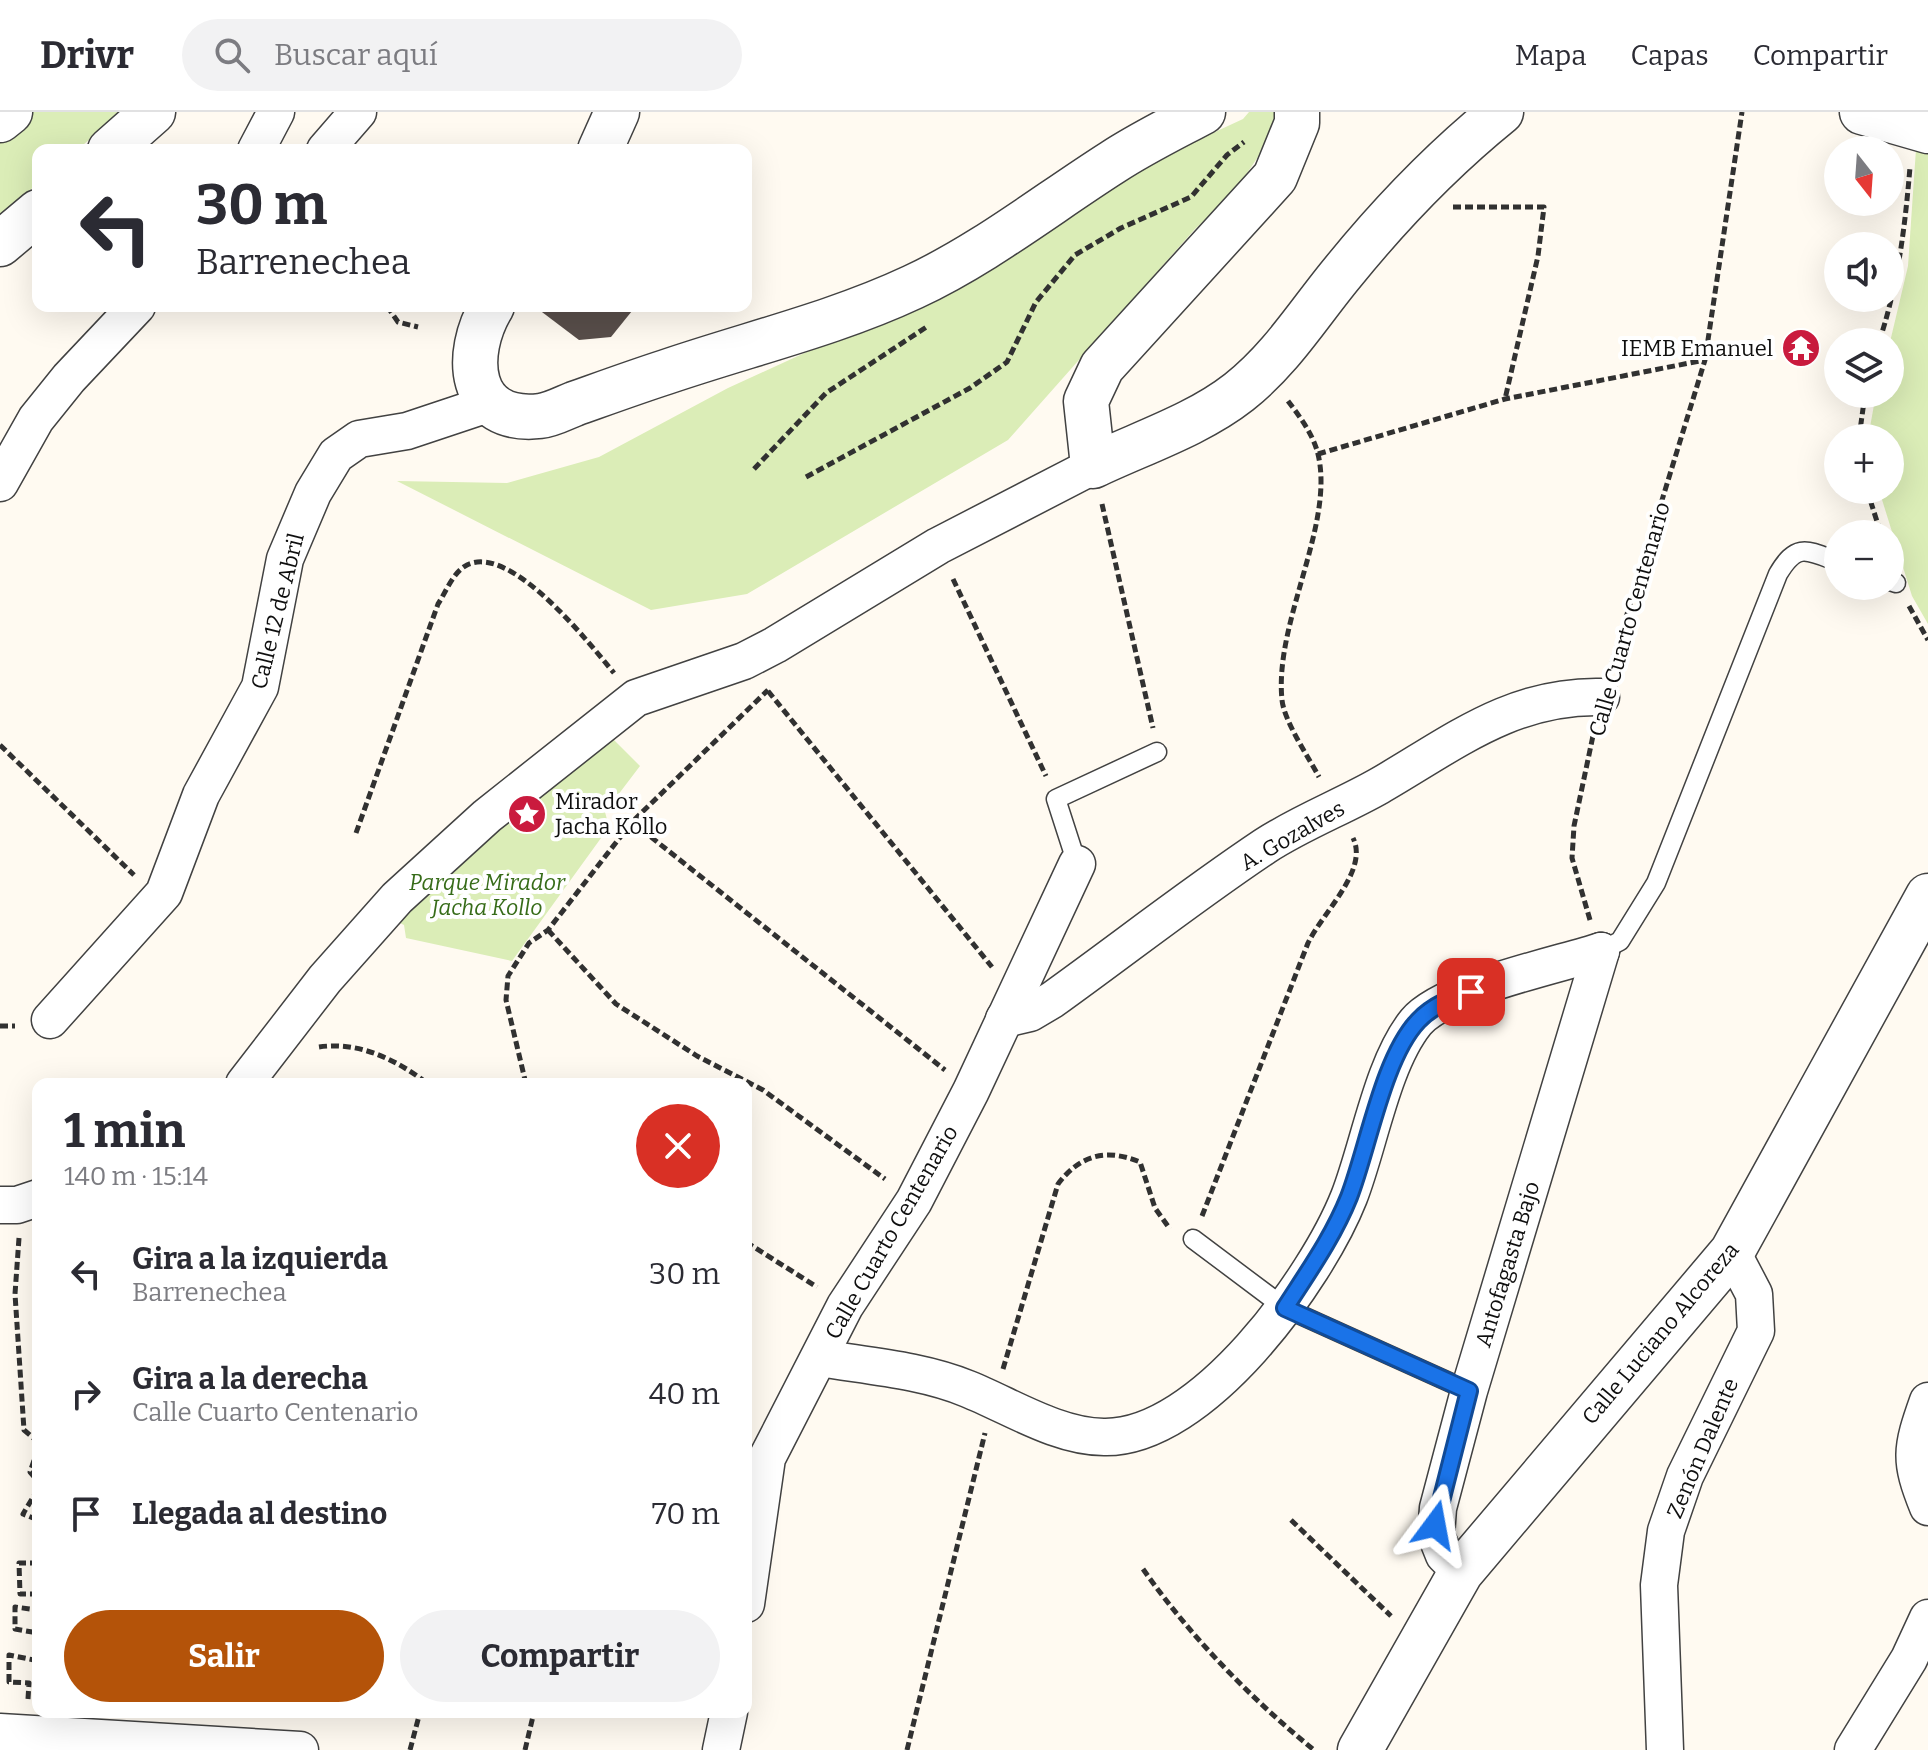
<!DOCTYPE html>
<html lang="es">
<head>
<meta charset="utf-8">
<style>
	:root { --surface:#fff; --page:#f2f2f3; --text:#2b2b33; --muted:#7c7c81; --line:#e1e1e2; --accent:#b45309 }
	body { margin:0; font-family:Bitter,serif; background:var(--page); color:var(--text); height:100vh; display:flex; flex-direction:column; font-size:30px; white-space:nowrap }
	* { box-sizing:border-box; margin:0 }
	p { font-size:26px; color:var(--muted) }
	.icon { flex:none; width:44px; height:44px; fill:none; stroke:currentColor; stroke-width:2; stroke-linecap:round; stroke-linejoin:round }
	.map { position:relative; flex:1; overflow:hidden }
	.side { position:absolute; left:32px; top:966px; width:720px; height:640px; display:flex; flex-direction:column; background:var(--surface); border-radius:16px; box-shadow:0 8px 32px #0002 }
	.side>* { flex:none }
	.top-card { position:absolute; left:32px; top:32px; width:720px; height:168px; border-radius:16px; box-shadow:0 8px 32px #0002; background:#fff; color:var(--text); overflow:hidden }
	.needle { width:52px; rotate:163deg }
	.tools { position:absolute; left:1824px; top:24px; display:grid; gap:16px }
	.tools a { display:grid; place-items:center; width:80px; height:80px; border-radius:50%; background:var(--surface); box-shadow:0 8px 32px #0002; font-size:40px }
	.pin { position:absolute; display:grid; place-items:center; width:68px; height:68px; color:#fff; margin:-34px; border-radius:16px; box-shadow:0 4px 12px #0006 }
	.me { position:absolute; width:88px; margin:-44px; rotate:13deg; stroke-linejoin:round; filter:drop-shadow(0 0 6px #0008) }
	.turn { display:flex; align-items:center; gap:28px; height:168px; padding:0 32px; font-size:36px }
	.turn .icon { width:104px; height:104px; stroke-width:2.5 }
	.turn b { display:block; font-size:56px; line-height:68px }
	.round { display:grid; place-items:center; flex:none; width:84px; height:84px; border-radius:42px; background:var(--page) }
	.overview { display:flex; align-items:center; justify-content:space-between; height:136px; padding:0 32px }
	h1 { font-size:48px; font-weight:700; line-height:60px }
	.button { display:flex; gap:16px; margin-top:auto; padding:16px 32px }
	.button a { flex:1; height:92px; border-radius:48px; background:var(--accent); color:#fff; font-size:32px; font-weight:700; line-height:92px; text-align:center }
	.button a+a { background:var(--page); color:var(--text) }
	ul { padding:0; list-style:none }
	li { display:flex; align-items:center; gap:24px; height:120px; padding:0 32px }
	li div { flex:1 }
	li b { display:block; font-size:30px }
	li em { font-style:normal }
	header { display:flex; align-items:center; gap:48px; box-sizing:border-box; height:112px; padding:0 40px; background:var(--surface); border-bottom:2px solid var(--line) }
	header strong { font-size:38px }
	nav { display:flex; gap:44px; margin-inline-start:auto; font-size:28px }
	.search { width:560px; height:72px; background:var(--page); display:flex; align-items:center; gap:20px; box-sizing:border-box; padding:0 28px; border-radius:44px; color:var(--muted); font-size:30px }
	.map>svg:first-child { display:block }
	.green { fill:#dbedb7 }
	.building { fill:#584e4a }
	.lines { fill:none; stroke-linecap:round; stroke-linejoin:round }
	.service-casing { stroke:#424242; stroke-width:21 }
	.minor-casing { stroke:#424242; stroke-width:39 }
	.tertiary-casing { stroke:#424242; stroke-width:47 }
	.path { stroke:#313131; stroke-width:5; stroke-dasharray:8 4; stroke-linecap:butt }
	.service { stroke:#fff; stroke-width:18 }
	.minor { stroke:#fff; stroke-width:36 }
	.tertiary { stroke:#fff; stroke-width:44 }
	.route-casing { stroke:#114b97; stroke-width:20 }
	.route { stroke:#1a73e8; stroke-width:14 }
	.labels { text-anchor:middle; stroke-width:8; stroke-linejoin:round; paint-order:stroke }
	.poi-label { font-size:22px; fill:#0f0f0f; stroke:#fff; text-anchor:end }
	.street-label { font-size:22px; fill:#0f0f0f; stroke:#fff }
	.park-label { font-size:22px; font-style:italic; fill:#376c19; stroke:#fff }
</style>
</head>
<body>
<header>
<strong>Drivr</strong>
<div class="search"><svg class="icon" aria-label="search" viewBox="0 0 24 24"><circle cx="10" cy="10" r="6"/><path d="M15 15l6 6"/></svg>Buscar aquí</div>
<nav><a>Mapa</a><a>Capas</a><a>Compartir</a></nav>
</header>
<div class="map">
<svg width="1928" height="1638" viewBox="0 0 1928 1638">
	<rect width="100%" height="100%" fill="#fffaf1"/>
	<!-- green -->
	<g class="green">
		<polygon points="32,0 122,0 77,38 38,38 38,71 0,104 0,28"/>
		<polygon points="1249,0 1279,0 1278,15 1233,82 1195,117 1008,328 747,482 651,498 397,369 507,371 599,345 728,276 946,176 1094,76 1243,7"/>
		<polygon points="1928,33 1928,512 1912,484 1879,378 1890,378 1890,326 1868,326 1876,282 1890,282 1890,230 1908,154 1916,37"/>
		<polygon points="599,613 640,654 605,700 609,715 512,849 406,826 404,813 381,802"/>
	</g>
	<!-- building -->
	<polygon class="building" points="534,194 636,194 611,225 579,228"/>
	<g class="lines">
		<defs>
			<g id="service">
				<polyline points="1890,469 1896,471"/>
				<polyline points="1077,752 1056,687 1157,640"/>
				<path d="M1601,839L1620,829L1656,771L1778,462C1797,430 1807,438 1838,450"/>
				<polyline points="1193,1127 1285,1196 1469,1279"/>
			</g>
			<g id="minor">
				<polyline points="256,38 276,0"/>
				<polyline points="325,38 358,0"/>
				<polyline points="0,371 36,307 69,266 137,194"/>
				<path d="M1004,907L1030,901L1052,888C1123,837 1193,782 1265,734C1300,711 1342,695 1379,674C1452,632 1511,583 1601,585"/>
				<polyline points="50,908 164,781 201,683 260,575 285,447 313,381 336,343 359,327 407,319 491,291"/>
				<polyline points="244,972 325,867 397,786 487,704 636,586 744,549 775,533 938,434 1093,354"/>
				<polyline points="0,1093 17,1093 38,1086"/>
				<path d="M820,1246C868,1254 922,1258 968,1277C1010,1294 1058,1325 1104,1325C1202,1327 1317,1166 1349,1085C1369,1034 1382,952 1416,910C1443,877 1558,853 1601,839"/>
				<path d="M1928,1289C1911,1337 1909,1348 1928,1395"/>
				<polyline points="1461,1460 1444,1443 1436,1423 1438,1396 1469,1279 1601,839"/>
				<polyline points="746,1492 767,1346 845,1194 914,1089 971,979 1077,752"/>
				<polyline points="0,1620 300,1638"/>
				<polyline points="721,1638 729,1600"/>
				<polyline points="1665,1638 1659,1473 1666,1419 1685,1364 1756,1219 1754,1182 1732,1140"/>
				<polyline points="1853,1638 1909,1547 1928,1506"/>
			</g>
			<g id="tertiary">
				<path d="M1297,0V11L1275,65L1102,255L1086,289L1093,354C1141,331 1197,313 1239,280C1282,246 1309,201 1343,160C1390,102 1443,47 1501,0"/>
				<polyline points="1862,0 1928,19"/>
				<polyline points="0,8 10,0"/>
				<polyline points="110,38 153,0"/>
				<polyline points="600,38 617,0"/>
				<polyline points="0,132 38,100"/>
				<path d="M492,194C463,242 467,312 540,304C551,303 564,296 574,292C605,281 635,270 666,260C748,232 834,212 913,175C984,142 1047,92 1113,50C1142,31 1173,16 1203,0"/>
				<polyline points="1360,1638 1461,1460 1732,1140 1928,784"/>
			</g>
		</defs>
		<!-- service casing -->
		<use href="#service" class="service-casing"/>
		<!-- minor casing -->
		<use href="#minor" class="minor-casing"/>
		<!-- tertiary casing -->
		<use href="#tertiary" class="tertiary-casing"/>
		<!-- path -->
		<g class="path">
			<polyline points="1453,95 1544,95 1538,144 1505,287"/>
			<polyline points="387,194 398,210 418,215"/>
			<path d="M1879,230C1898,173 1905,115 1910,55"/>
			<path d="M1288,289C1300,305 1313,322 1318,342C1335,413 1274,510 1282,588C1284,609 1309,646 1319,665"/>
			<polyline points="1859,326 1865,282"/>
			<polyline points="1318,342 1505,287 1705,248"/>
			<polyline points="754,357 826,281 928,214"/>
			<polyline points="806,365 970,276 1007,250 1036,190 1075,143 1121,116 1191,85 1227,43 1244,30"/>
			<polyline points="1867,378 1881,422"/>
			<polyline points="1102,392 1153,616"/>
			<polyline points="953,467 1046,664"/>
			<polyline points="1909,494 1928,528"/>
			<polyline points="1612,551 1705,248 1742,0"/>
			<polyline points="768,579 992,855"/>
			<polyline points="0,633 134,763"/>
			<polyline points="632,710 945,958"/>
			<path d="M356,721L438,492C446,480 453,460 467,453C511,431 589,531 614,561"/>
			<polyline points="1590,808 1572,746 1574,714 1594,619"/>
			<polyline points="548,818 616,892 697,944 763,978 885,1067"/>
			<polyline points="0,914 15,914"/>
			<path d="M319,935C359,929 397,948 428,972"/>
			<polyline points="526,972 506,888 508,864 529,831 548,818 632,710 768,578"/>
			<path d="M1202,1104L1308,831C1323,800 1369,758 1353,726"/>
			<polyline points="19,1126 15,1182 24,1318 38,1330"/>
			<polyline points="746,1130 817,1175"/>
			<path d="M1003,1257L1058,1072C1080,1043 1106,1036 1140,1050L1155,1096L1170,1117"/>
			<polyline points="38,1337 30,1360 38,1369"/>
			<polyline points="38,1377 23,1402 38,1408"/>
			<polyline points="1291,1408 1391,1504"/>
			<polyline points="38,1451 19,1451 20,1482 38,1482"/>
			<path d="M1143,1457C1190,1524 1250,1586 1314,1638"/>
			<polyline points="28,1587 29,1571 9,1570 9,1543 34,1548 38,1521 15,1517 15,1495 38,1498"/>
			<polyline points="410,1638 420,1600"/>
			<polyline points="525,1638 534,1600"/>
			<polyline points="907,1638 985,1321"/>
		</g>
		<!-- service -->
		<use href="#service" class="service"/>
		<!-- minor -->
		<use href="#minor" class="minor"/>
		<!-- tertiary -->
		<use href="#tertiary" class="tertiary"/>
	</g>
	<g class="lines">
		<defs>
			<path id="route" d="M1435,1413L1469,1279L1285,1196C1308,1160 1333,1125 1349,1085C1368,1036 1383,946 1418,909C1433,893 1452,886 1471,880"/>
		</defs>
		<!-- route casing -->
		<use href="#route" class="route-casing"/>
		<!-- route -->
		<use href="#route" class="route"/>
	</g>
	<!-- icons -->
	<defs>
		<symbol id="temple-disc" viewBox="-11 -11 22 22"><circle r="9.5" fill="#ca1b3e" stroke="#fff"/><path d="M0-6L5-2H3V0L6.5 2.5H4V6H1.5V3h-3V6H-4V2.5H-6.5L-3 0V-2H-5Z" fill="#fff"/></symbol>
		<symbol id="sight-disc" viewBox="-11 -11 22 22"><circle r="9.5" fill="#ca1b3e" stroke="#fff"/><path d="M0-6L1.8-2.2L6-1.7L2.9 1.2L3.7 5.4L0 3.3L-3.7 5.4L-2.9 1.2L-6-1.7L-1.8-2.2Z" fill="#fff"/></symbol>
	</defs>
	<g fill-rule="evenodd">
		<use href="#temple-disc" x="1779" y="214" width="44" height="44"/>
		<use href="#sight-disc" x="505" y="680" width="44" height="44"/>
	</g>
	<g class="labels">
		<!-- poi labels -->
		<g class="poi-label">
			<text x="1773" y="244">IEMB Emanuel</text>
			<text x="555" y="697" text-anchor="start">Mirador<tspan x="555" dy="25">Jacha Kollo</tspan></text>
		</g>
		<!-- street labels -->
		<g class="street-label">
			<text transform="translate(277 499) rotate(-76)" y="8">Calle 12 de Abril</text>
			<text transform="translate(1629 507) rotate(-74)" y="8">Calle Cuarto Centenario</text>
			<text transform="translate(1292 723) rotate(-30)" y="8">A. Gozalves</text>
			<text transform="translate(891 1120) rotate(-60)" y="8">Calle Cuarto Centenario</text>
			<text transform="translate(1507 1152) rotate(-73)" y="8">Antofagasta Bajo</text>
			<text transform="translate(1660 1221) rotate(-50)" y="8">Calle Luciano Alcoreza</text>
			<text transform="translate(1702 1336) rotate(-67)" y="8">Zenón Dalente</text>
		</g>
		<!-- park labels -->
		<g class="park-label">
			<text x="487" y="778">Parque Mirador<tspan x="487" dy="25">Jacha Kollo</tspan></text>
		</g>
	</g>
</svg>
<div class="tools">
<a><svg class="needle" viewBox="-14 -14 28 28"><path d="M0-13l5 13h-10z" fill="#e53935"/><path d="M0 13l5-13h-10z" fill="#7c7c81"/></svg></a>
<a><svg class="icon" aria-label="sound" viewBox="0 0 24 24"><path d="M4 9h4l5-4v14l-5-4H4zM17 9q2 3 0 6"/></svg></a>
<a><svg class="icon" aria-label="layers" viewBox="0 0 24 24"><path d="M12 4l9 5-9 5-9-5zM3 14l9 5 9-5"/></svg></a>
<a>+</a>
<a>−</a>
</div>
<div class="pin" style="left:1471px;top:880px;background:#d93025"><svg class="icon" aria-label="arrive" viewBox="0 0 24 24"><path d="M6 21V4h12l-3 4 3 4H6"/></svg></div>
<svg class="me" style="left:1435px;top:1413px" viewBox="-20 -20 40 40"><path d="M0-17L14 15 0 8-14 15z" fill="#1a73e8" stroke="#fff" stroke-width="4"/></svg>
<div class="top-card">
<div class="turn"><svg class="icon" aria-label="left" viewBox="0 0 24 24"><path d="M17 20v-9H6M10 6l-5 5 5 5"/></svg><div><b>30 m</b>Barrenechea</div></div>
</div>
<section class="side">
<div class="overview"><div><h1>1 min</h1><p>140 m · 15:14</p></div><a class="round" style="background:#d93025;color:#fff"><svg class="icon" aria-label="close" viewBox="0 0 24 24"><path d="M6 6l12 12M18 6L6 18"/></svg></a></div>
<ul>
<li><svg class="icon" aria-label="left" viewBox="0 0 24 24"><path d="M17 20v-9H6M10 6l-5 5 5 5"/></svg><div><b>Gira a la izquierda</b><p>Barrenechea</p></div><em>30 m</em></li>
<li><svg class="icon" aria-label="right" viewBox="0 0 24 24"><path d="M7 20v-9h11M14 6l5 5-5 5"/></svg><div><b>Gira a la derecha</b><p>Calle Cuarto Centenario</p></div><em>40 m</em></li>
<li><svg class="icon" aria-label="arrive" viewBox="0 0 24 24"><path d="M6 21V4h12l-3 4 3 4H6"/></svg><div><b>Llegada al destino</b></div><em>70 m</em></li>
</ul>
<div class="button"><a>Salir</a><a>Compartir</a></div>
</section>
</div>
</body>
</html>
